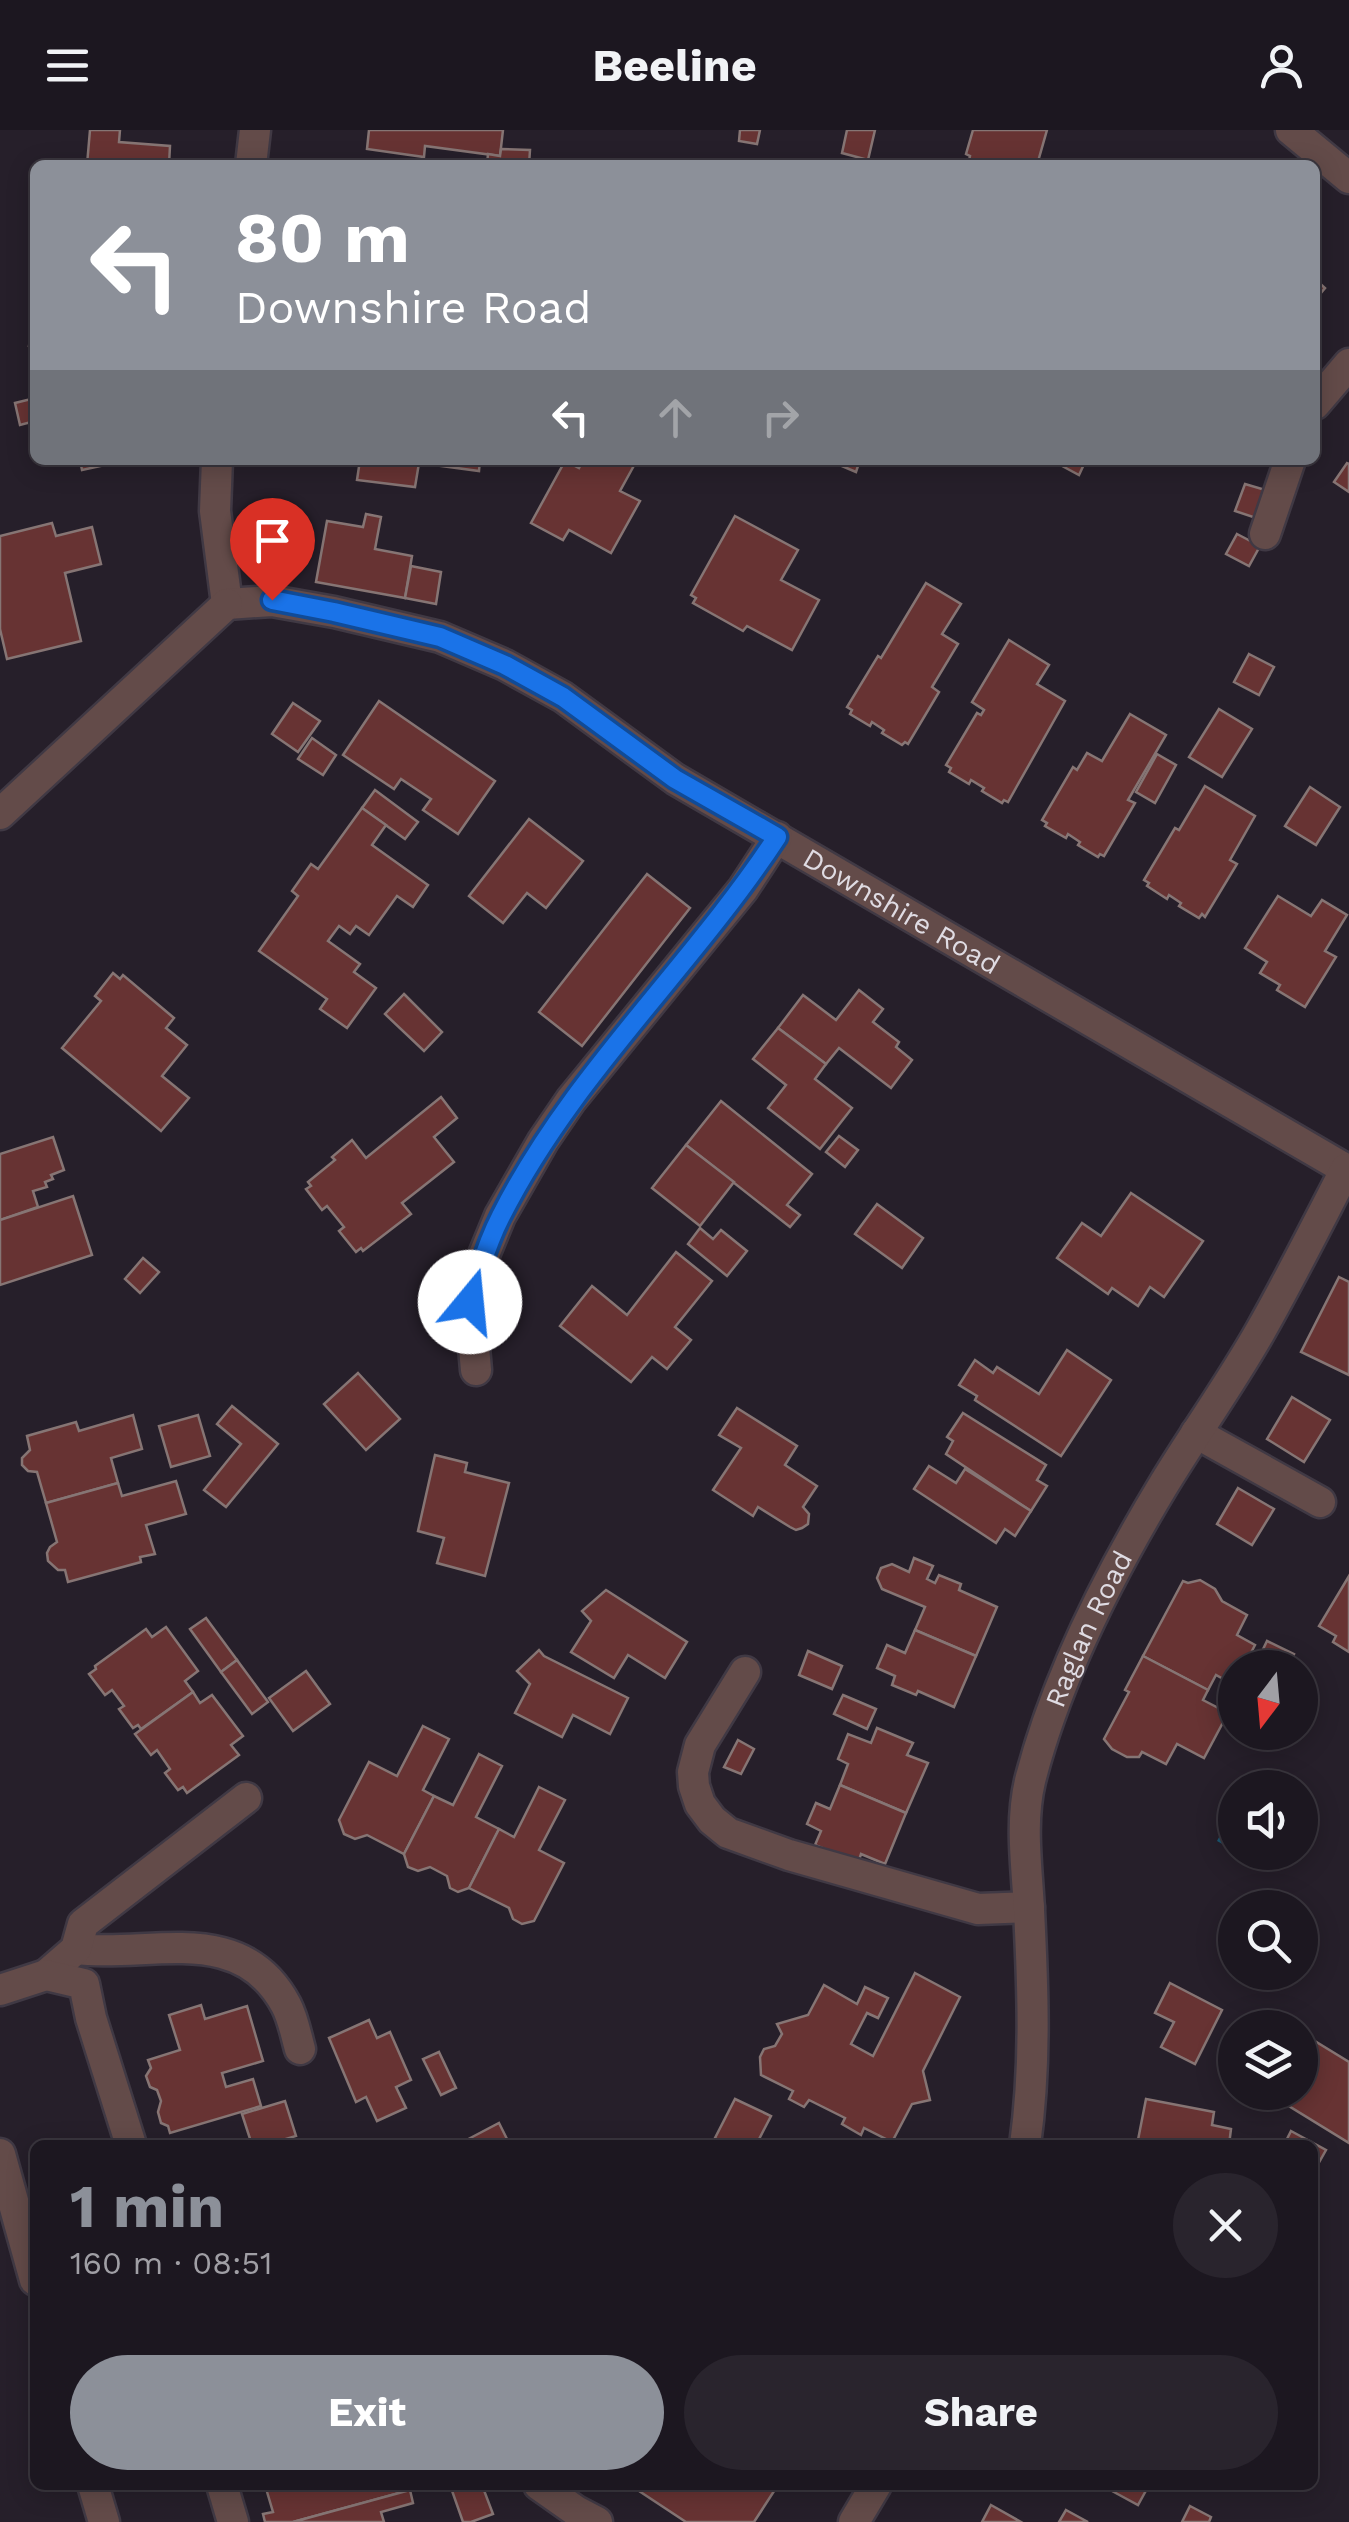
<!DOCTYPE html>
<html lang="en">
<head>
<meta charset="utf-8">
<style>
	:root { --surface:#1c1720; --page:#29242d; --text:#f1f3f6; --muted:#a09fa5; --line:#3a363e; --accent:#8c9099 }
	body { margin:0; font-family:"Work Sans",sans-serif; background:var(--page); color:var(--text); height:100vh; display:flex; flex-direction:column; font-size:38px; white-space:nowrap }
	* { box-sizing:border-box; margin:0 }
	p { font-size:32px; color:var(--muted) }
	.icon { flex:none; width:55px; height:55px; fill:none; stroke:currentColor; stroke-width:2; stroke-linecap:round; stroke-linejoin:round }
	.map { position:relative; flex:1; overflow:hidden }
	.sheet { position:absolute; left:30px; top:2010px; width:1288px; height:350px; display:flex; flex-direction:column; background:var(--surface); border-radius:15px; box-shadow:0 5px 25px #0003,0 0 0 2px var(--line) }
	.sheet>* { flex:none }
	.top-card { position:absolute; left:30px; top:30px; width:1290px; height:305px; border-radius:15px; box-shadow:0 5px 25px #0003,0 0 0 2px var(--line); background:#8c9099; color:#fff; overflow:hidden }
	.needle { width:65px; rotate:196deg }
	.buttons { position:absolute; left:1218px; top:1520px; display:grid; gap:20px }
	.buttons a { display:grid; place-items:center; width:100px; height:100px; border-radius:50%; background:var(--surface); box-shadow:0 5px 25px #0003,0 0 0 2px var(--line); font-size:50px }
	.pin { position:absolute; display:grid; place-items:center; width:85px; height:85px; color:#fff; margin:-102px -42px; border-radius:50% 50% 50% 0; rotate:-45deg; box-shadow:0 0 10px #0007 }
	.pin .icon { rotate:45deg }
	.me { position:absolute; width:110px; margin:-55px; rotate:17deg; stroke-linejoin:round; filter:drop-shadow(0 0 8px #0008) }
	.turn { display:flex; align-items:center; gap:35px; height:210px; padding:0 40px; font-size:45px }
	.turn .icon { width:130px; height:130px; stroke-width:2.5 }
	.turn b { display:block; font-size:70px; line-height:85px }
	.lanes { display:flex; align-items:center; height:95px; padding:0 40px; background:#0003; justify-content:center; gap:50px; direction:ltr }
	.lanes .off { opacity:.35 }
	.round { display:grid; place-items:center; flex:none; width:105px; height:105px; border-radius:52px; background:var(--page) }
	.head { display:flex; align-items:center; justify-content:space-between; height:170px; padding:0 40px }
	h1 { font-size:60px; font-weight:700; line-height:75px; color:var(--accent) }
	.action { display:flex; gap:20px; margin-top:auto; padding:20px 40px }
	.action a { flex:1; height:115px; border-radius:60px; background:var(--accent); color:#fff; font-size:40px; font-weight:700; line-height:115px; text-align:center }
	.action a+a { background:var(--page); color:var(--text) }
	header { display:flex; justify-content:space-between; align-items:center; height:130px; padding:0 40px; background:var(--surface); font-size:45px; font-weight:700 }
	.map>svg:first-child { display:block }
	.water { fill:#1b5772 }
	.building { fill:#673333; stroke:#867574; stroke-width:2.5 }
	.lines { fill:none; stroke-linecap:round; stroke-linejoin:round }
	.minor-casing { stroke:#403944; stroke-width:35 }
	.minor { stroke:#634b49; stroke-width:30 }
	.route-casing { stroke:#114b97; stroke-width:25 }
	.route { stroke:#1a73e8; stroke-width:18 }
	.labels { text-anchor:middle; stroke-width:10; stroke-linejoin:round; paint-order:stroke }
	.street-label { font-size:28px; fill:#dfdbe2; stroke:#1c1620 }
</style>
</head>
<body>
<header><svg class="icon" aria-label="menu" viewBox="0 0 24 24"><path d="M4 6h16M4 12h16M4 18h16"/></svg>Beeline<svg class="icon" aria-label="person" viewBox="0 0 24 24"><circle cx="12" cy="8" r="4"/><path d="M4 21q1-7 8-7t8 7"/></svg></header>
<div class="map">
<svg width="1349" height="2392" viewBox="0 0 1349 2392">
	<rect width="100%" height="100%" fill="#261f2a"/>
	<!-- water -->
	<polygon class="water" points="1235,1677 1235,1721 1217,1711"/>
	<!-- building -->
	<g class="building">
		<polygon points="90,0 120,0 119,12 170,16 169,35 87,35"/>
		<polygon points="369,0 503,0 500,26 425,16 424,27 367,19"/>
		<polygon points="740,0 760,0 757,14 739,11"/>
		<polygon points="847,0 875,0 868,30 842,23"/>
		<polygon points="973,0 1047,0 1037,35 968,35 970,26 966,24"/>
		<polygon points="501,19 530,20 529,35 487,35 488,24 500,26"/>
		<polygon points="1315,149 1325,158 1315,170"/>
		<polygon points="33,189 35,190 35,217 29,216"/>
		<polygon points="35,268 35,291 20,295 15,273"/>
		<polygon points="80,330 128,330 82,340"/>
		<polygon points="360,330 480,330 479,341 419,333 415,357 357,350"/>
		<polygon points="583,330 637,330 620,361 640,371 611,423 569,400 563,410 531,393 565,331 579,338"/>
		<polygon points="838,330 860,330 856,342 837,334"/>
		<polygon points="1051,330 1086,330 1079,345"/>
		<polygon points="1347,333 1349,334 1349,362 1334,352"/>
		<polygon points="1245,354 1269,361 1259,389 1235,381"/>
		<polygon points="366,384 381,387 375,419 412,426 405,468 316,452 327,391 363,397"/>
		<polygon points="735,386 798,420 781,450 819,470 792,520 747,496 743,501 693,473 696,468 691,465"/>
		<polygon points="52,393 56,406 92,397 101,434 65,443 81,511 7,529 0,499 0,406"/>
		<polygon points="1237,404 1260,416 1249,436 1226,424"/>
		<polygon points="411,436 441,442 436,474 405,468"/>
		<polygon points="926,453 961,474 942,504 958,514 932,557 939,562 908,614 905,612 902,615 882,603 884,600 872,592 870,596 850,584 852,580 847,577 878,526 881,528"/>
		<polygon points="1009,510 1049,535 1037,554 1065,571 1008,672 1004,670 1002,673 982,661 984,658 971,650 969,654 949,642 951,638 946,635 977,583 981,585 984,580 972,572"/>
		<polygon points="1249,524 1274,537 1259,565 1234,552"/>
		<polygon points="379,571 495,651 458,704 423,680 431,669 401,649 394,659 343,625"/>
		<polygon points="293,573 320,591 298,622 272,604"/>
		<polygon points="1219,579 1252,599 1222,647 1189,627"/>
		<polygon points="1130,584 1166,605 1128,670 1135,673 1104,726 1100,724 1098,727 1078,715 1080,712 1068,704 1066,708 1045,696 1047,693 1042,690 1073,637 1077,640 1087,623 1102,631"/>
		<polygon points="312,608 336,625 323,645 298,629"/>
		<polygon points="1157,624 1176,635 1155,673 1136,662"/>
		<polygon points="1205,656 1255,686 1230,730 1237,734 1205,787 1202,784 1199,788 1179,776 1181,773 1169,765 1167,769 1147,756 1149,753 1144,750 1175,698 1179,700"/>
		<polygon points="1310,657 1340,677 1316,715 1285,696"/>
		<polygon points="375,660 418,692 405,709 362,678"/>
		<polygon points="362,678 386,695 372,715 428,755 413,777 397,766 369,805 356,796 350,804 339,796 328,811 360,834 354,842 376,858 347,898 320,879 327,869 259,821 298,766 292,761 311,734 318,739"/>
		<polygon points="529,689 583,731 546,778 527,763 503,793 469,766"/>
		<polygon points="647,744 690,778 582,916 539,882"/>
		<polygon points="1278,766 1311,786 1322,770 1347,785 1325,821 1336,827 1305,877 1277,860 1280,855 1260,843 1267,832 1245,818"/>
		<polygon points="113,843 120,849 123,845 174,888 166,898 187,915 162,946 189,968 161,1001 62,918 101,871 95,866"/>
		<polygon points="859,860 883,879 873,892 899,912 896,917 912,930 891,958 839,918 826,934 778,898 803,865 836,890"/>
		<polygon points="404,864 442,902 424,921 385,884"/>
		<polygon points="778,898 826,934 815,949 852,978 820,1019 768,978 786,955 753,929"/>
		<polygon points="441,967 457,988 434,1007 454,1032 402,1073 411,1084 363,1121 361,1118 356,1122 339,1101 344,1097 327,1076 322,1080 306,1059 311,1056 308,1052 335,1030 332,1027 352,1010 366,1028"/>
		<polygon points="721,971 812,1044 787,1075 800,1085 790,1097 686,1015"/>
		<polygon points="839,1006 858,1020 845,1037 826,1022"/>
		<polygon points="53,1007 64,1040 51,1045 53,1049 45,1052 47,1057 33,1061 38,1077 0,1090 0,1024"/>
		<polygon points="686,1015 734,1052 700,1096 652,1058"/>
		<polygon points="1131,1063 1203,1111 1164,1167 1150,1157 1138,1176 1112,1158 1108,1164 1057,1128 1082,1093 1101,1106"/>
		<polygon points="73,1066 92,1125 0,1155 0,1090"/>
		<polygon points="877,1074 923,1108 902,1138 855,1104"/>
		<polygon points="700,1098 713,1109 721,1100 747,1121 727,1146 688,1114"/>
		<polygon points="676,1122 712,1151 675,1197 691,1210 667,1239 652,1227 631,1252 560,1196 592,1156 627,1185"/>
		<polygon points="143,1128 159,1142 140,1163 125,1149"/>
		<polygon points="1339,1147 1349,1152 1349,1245 1301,1222"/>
		<polygon points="1067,1220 1111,1250 1061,1326 975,1270 977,1266 959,1255 975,1230 993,1243 997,1237 1039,1264"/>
		<polygon points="358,1243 400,1289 366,1320 324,1274"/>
		<polygon points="1292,1267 1330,1290 1304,1332 1267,1309"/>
		<polygon points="232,1276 278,1314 226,1377 204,1360 241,1314 217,1294"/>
		<polygon points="737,1278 797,1316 785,1335 817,1356 803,1377 809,1384 808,1394 802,1398 796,1400 790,1397 758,1377 753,1386 713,1360 741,1318 719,1305"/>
		<polygon points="963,1283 1046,1335 1037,1350 1047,1356 1031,1381 946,1324 953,1311 947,1307"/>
		<polygon points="133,1285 142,1319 111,1328 118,1353 46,1373 37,1342 28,1341 22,1335 22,1328 30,1320 27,1306 76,1292 79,1301"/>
		<polygon points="198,1285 210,1326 171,1337 159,1296"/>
		<polygon points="435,1325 467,1333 465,1342 509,1353 485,1446 437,1433 444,1408 418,1401"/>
		<polygon points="929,1336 956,1353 965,1339 1031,1381 1015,1406 1005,1399 996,1413 914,1359"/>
		<polygon points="176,1351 186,1384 146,1395 155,1424 140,1427 141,1432 68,1452 65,1440 58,1440 48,1431 47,1423 50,1417 57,1412 46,1373 118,1353 122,1366"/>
		<polygon points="1238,1358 1274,1379 1252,1415 1217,1394"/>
		<polygon points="914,1428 933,1436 927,1449 935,1453 939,1445 961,1454 959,1460 997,1477 976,1526 915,1500 925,1477 882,1459 877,1448 881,1438 892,1434 909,1442"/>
		<polygon points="1349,1446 1349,1522 1333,1512 1336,1506 1319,1496"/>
		<polygon points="1200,1450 1215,1459 1222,1471 1247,1485 1237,1505 1255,1515 1243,1538 1235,1538 1234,1555 1216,1545 1208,1560 1143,1526 1183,1451 1188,1453"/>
		<polygon points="606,1460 687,1512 665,1548 628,1525 614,1548 571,1522 591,1491 582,1481"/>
		<polygon points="206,1488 237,1530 221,1542 190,1499"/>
		<polygon points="166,1497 198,1541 185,1551 193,1562 141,1599 138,1595 133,1598 119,1579 124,1576 112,1560 105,1565 89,1544 96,1539 95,1536 146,1499 152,1507"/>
		<polygon points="915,1500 976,1526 954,1577 918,1561 916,1565 892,1555 895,1546 877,1538 887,1515 905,1523"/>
		<polygon points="1267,1511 1294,1524 1288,1538 1254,1538"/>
		<polygon points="539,1520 544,1526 628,1568 610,1604 573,1585 562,1607 515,1583 530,1554 517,1541"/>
		<polygon points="808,1521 842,1536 832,1559 799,1545"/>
		<polygon points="1143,1526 1208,1560 1203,1570 1228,1583 1204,1628 1177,1614 1166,1634 1142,1622 1139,1627 1127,1627 1112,1619 1104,1609 1129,1562 1125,1560"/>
		<polygon points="237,1530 268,1572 252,1584 221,1542"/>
		<polygon points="306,1541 330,1574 293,1601 269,1568"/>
		<polygon points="193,1562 200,1573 212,1565 243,1606 231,1615 239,1625 187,1663 183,1657 178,1660 165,1643 170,1639 157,1620 151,1625 135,1604"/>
		<polygon points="843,1565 876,1579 867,1599 834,1584"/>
		<polygon points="423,1596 449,1609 423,1660 434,1666 404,1724 367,1705 355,1709 344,1704 339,1690 369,1632 397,1646"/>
		<polygon points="877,1598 913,1613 907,1625 928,1633 906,1683 840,1655 848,1634 838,1629 848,1604 871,1613"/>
		<polygon points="738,1610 754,1619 741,1644 724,1637"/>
		<polygon points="479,1624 502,1636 476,1687 499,1699 469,1758 458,1762 450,1758 447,1746 430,1737 418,1741 408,1737 404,1724 434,1666 453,1675"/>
		<polygon points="840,1655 906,1683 885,1734 861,1724 858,1733 815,1715 821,1701 807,1694 816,1673 830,1679"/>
		<polygon points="539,1657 565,1670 539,1720 564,1733 534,1791 522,1794 513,1789 509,1778 469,1758 499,1699 514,1707"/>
		<polygon points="1256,1722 1273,1722 1266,1736 1253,1730"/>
		<polygon points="915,1843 960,1867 923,1941 930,1970 912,1974 892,2012 864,1998 861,2005 842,1994 845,1988 809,1970 804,1977 789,1969 793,1961 761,1945 760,1927 764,1919 775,1916 782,1904 777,1894 808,1885 824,1855 857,1874 865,1857 888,1868 878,1888 867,1883 851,1914 873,1926"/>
		<polygon points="1170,1853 1222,1880 1195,1934 1161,1917 1174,1892 1155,1883"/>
		<polygon points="201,1875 205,1889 247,1876 263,1931 222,1943 226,1957 253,1949 261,1976 170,2003 168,1996 161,1993 158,1982 161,1971 157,1960 150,1957 146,1946 151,1938 148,1930 180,1920 169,1885"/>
		<polygon points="369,1890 377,1908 390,1902 411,1950 396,1957 406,1978 377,1991 366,1967 356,1972 329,1908"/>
		<polygon points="1300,1902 1349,1932 1349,2013 1266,1962 1300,1962"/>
		<polygon points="1235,1916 1235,1944 1222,1936"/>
		<polygon points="439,1922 456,1958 441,1965 423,1929"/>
		<polygon points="735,1969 771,1986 756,2015 728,2015 715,2008"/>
		<polygon points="1146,1969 1214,1982 1212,1995 1231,1999 1229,2015 1137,2015"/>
		<polygon points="285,1971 296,2006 266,2015 252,2015 242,1984"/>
		<polygon points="499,1993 510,2015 457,2015"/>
		<polygon points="1291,2001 1326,2020 1317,2036 1312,2033 1312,2015 1284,2015"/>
		<polygon points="265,2355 408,2355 410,2360 293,2392 265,2392 263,2384 273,2382"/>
		<polygon points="450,2355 482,2355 493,2384 471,2392 463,2392"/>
		<polygon points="630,2355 778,2355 754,2392 686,2392"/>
		<polygon points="1101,2355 1149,2355 1138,2375"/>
		<polygon points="410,2360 413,2373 381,2382 384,2392 293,2392"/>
		<polygon points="991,2375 1021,2392 982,2392"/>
		<polygon points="1190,2376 1211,2387 1209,2392 1182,2392"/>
		<polygon points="1066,2380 1088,2392 1059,2392"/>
	</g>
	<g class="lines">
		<defs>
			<g id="minor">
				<polyline points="1291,0 1349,48"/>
				<polyline points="251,35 255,0"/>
				<polyline points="1315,274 1349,234"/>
				<polyline points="217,330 215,381 227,474"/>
				<polyline points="1265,404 1290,330"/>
				<path id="s1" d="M227,474L272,471L334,482L440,507L505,535L563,567L675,649L1349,1041"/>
				<polyline points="0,684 227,474"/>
				<polyline points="476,1240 470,1172 481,1132 500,1086 543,1011 571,970 743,759 777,707"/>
				<polyline points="1196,1303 1320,1372"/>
				<polyline points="745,1542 700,1615 693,1642 694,1656 700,1674 712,1690 728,1703 789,1725 978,1779 1029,1777"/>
				<path d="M76,1819C150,1828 241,1790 286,1875C293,1888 296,1905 300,1919"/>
				<polyline points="46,1845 76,1819 83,1794 246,1668"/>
				<polyline points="0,1860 46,1845 84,1854 91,1888 131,2015"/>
				<path id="s2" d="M1025,2015C1036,1937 1033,1859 1029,1780C1027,1738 1020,1693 1030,1651C1056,1548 1109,1445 1164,1354C1195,1303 1231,1253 1261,1200C1291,1147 1318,1093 1346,1039"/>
				<polyline points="0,2024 35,2150"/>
				<polyline points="93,2355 104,2392"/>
				<polyline points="222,2355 233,2392"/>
				<polyline points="539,2355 576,2381 597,2392"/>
				<polyline points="854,2392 876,2355"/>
			</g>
		</defs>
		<!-- minor casing -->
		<use href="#minor" class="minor-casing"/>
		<!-- minor -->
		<use href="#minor" class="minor"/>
	</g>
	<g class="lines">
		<defs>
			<path id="route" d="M272,470L334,482L440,507L505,535L563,567L675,649L777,707C691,838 572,945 501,1086C487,1113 478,1143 470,1172"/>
		</defs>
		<!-- route casing -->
		<use href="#route" class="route-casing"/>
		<!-- route -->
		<use href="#route" class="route"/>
	</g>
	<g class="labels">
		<!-- street labels -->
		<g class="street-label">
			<text dy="10" stroke="none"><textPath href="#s1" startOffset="755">Downshire Road</textPath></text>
			<text dy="10" stroke="none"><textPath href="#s2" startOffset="528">Raglan Road</textPath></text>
		</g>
	</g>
</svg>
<div class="buttons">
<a><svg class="needle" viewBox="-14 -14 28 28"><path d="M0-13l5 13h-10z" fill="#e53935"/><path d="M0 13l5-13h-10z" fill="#a09fa5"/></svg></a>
<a><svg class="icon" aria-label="sound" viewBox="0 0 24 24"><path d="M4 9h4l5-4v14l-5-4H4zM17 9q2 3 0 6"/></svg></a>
<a><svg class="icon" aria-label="search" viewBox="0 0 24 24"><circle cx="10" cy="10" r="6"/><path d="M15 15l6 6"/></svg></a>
<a><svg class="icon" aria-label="layers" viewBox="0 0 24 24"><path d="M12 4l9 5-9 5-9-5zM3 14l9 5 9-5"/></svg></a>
</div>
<div class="pin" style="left:272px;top:470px;background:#d93025"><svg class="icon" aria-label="arrive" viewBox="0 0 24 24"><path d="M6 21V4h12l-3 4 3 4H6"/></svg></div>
<svg class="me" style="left:470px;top:1172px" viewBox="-20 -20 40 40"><circle r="19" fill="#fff"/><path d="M0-13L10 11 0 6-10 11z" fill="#1a73e8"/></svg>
<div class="top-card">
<div class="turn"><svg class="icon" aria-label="left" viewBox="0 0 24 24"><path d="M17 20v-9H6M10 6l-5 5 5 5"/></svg><div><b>80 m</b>Downshire Road</div></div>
<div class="lanes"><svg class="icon" aria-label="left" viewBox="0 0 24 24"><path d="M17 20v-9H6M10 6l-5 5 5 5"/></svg><svg class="icon off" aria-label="ahead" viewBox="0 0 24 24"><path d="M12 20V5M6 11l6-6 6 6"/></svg><svg class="icon off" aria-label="right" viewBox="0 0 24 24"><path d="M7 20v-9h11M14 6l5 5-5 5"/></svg></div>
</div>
<section class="sheet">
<div class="head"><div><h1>1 min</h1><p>160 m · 08:51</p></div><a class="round"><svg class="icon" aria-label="close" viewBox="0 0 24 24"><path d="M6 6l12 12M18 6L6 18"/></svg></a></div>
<div class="action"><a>Exit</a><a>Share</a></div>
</section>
</div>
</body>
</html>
